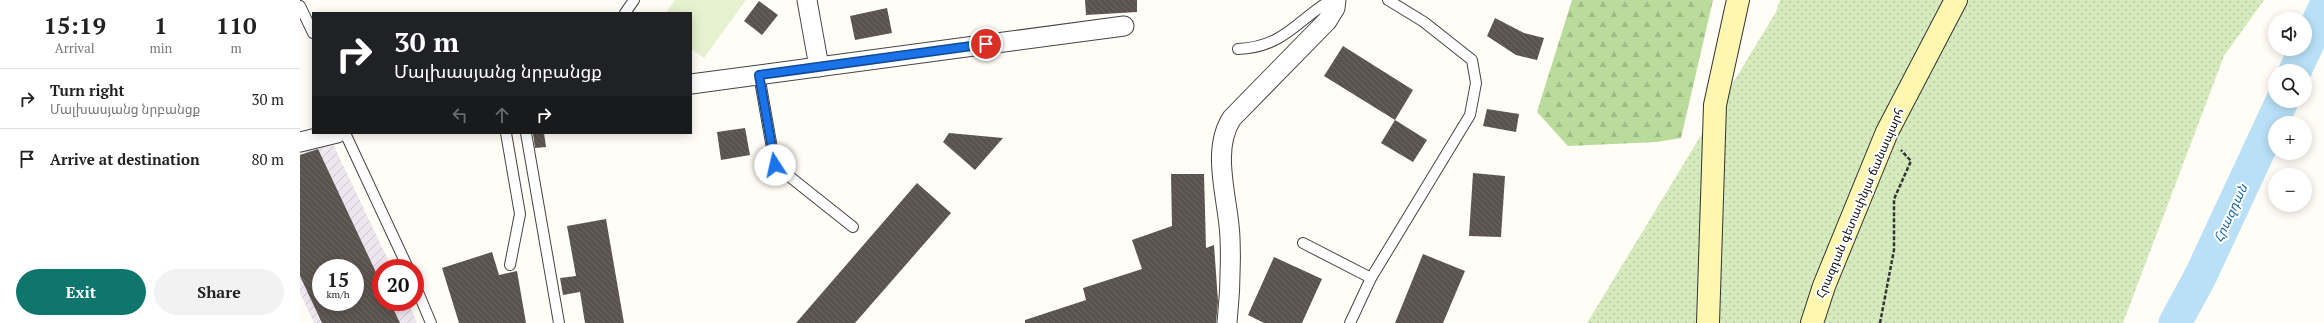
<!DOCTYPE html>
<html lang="en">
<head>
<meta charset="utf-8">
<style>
	:root { --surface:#fff; --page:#f2f2f2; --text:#222; --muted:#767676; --line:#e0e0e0; --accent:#0f766e }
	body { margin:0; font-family:"PT Serif","Noto Sans Armenian",serif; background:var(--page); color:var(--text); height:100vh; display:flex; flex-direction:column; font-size:15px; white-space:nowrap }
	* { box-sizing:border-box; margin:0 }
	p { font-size:13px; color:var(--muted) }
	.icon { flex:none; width:22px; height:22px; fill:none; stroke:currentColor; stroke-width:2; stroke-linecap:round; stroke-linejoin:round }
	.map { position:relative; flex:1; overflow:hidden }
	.sheet { display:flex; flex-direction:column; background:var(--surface); width:300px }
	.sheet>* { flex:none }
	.hud { position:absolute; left:12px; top:12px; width:380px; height:122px; border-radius:0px; box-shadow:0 2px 10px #0003; background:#202124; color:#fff; overflow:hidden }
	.tools { position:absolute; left:1968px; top:12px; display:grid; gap:8px }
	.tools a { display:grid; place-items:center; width:44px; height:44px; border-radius:50%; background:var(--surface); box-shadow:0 2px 10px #0003; font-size:20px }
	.speed { position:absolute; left:12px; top:259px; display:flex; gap:8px; font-size:20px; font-weight:700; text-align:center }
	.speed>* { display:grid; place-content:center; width:52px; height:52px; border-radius:50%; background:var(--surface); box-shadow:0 2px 10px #0003; line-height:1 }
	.speed small { font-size:10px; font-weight:400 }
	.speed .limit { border:6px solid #d22; background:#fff; color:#111 }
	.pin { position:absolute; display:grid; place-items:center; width:34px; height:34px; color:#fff; margin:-17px; border:2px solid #fff; border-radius:50%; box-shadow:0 1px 4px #0007 }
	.me { position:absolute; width:44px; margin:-22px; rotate:350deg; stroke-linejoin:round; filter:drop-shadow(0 0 3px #0008) }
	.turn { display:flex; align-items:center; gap:14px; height:84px; padding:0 16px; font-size:18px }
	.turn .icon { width:52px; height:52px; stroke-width:2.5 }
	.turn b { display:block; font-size:28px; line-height:34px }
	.lanes { display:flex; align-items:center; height:38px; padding:0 16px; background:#0003; justify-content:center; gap:20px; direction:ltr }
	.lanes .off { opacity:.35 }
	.eta { display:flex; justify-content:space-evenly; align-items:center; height:68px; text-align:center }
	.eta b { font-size:24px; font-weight:600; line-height:28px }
	.primary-button { display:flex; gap:8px; margin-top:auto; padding:8px 16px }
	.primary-button a { flex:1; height:46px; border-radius:24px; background:var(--accent); color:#fff; font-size:16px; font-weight:600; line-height:46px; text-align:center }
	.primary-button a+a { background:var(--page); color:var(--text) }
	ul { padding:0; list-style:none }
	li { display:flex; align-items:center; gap:12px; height:60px; padding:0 16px; border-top:1px solid var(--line) }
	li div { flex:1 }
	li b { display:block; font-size:15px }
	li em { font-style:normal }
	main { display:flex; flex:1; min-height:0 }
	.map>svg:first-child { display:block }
	.industrial { fill:url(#industrial-furrows); fill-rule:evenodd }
	.green { fill:url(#green-dots) }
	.forest { fill:url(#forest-firs) }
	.pitch { fill:#e6f2cf }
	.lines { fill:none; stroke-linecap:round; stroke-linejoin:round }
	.river { stroke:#b9e0f7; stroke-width:33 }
	.building { fill:url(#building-back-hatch); fill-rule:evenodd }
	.lane-casing { stroke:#444; stroke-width:12 }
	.street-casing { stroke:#444; stroke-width:21 }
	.secondary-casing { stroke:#333; stroke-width:24 }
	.path { stroke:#333; stroke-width:2.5; stroke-dasharray:4 2; stroke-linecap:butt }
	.lane { stroke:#fff; stroke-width:10 }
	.street { stroke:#fff; stroke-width:19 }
	.secondary { stroke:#fff6b0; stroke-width:22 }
	.route-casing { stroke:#114b97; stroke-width:10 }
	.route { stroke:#1a73e8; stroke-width:7 }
	.labels { text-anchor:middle; stroke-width:4; stroke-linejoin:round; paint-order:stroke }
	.street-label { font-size:12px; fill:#111; stroke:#fff }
	.water-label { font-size:13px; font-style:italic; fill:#1768a6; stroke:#fff }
</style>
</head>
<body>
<main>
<section class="sheet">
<div class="eta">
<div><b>15:19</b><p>Arrival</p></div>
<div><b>1</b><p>min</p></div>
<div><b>110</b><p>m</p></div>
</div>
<ul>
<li><svg class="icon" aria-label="right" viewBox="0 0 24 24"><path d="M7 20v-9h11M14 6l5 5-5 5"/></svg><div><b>Turn right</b><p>Մալխասյանց նրբանցք</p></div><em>30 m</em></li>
<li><svg class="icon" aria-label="arrive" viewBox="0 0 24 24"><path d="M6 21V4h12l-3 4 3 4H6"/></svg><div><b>Arrive at destination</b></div><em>80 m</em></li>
</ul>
<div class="primary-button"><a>Exit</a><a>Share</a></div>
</section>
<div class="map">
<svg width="2024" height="323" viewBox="0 0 2024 323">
	<defs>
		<pattern id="industrial-furrows" width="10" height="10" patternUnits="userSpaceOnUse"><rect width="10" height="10" fill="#eee6ef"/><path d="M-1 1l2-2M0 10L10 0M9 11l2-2" fill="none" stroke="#cbc4cc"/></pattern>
		<pattern id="green-dots" width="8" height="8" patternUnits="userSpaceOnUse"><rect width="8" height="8" fill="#d5ebbd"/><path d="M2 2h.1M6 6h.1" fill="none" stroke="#b6c8a1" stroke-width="1.8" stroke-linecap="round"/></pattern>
		<pattern id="forest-firs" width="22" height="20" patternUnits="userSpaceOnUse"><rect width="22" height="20" fill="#b9dc9c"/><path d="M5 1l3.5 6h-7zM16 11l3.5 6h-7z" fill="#9ebc85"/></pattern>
		<pattern id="building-back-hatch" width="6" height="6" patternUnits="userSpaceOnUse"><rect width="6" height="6" fill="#5a524d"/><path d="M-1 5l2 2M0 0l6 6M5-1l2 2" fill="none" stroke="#6d6662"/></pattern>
	</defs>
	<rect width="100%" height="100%" fill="#fffdf5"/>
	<!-- industrial -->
	<path class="industrial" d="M29,136L92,268H81V302H108L117,323H14L0,293V149ZM21,268H55V302H21Z"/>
	<!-- green -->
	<polygon class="green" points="1480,0 1964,0 1924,56 1823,323 1287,323 1476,12"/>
	<!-- forest -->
	<polygon class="forest" points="1272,0 1413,0 1381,138 1357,142 1268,146 1237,112"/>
	<!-- pitch -->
	<polygon class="pitch" points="375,0 446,0 404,58 391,49 391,13 366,13"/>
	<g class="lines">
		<!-- river -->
		<g class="river">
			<polyline points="1995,71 2024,9"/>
			<polyline points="1875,323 1900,277 1982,101"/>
		</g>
	</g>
	<!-- building -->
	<g class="building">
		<polygon points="785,0 837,0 837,12 786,15"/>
		<polygon points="459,1 478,15 462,35 444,21"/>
		<polygon points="587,8 592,33 555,40 550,16"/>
		<polygon points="1195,18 1224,33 1244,38 1237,60 1216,55 1187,36"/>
		<polygon points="1043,46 1113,90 1095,120 1024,76"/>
		<polygon points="1187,109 1219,114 1216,132 1183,126"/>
		<polygon points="1095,120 1127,140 1113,162 1081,143"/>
		<polygon points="445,128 450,155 421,160 417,132"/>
		<polygon points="233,133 244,133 246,147 235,148"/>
		<polygon points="649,133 703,138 675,170 643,142"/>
		<path d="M18,149L81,283V302H90L100,323H22L0,276V155ZM21,268H55V302H21Z"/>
		<polygon points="1173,173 1205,176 1201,237 1169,236"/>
		<polygon points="871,174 904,174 906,248 914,245 918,301 916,323 725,323 725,320 786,300 783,288 842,269 832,240 872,226"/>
		<polygon points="617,183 651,213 555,323 496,323"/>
		<polygon points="306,219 324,323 285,323 280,292 263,295 260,278 276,276 267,226"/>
		<polygon points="192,252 199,275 217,271 226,323 159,323 142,268"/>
		<polygon points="1123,254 1165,271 1143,323 1095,323"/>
		<polygon points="974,257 1022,279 1002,323 964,323 948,315"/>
	</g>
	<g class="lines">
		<defs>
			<g id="lane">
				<polyline points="0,6 13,33"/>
				<polyline points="325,13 334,0"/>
				<path d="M938,49C984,47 996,21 1031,0"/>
				<polyline points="459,75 475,165 553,227"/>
				<polyline points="45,133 108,268"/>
				<polyline points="206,133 220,214 210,265"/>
				<polyline points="226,133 259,323"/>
				<polyline points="1003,243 1071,278"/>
				<polyline points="115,285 131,323"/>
				<polyline points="1050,323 1071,278 1170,115 1176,83 1172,60 1124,22 1088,0"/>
			</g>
			<g id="street">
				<polyline points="507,0 519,67"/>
				<polyline points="391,84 824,26"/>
				<polyline points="0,142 37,133"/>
				<path d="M927,323C930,295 931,266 930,238C929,201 910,151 932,118L1027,21L1035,8L1036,0"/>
			</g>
			<g id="secondary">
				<polyline points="1408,323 1415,105 1438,0"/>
				<polyline points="1512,323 1524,286 1587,132 1656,0"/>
			</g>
		</defs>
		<!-- lane casing -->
		<use href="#lane" class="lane-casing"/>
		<!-- street casing -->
		<use href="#street" class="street-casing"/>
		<!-- secondary casing -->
		<use href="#secondary" class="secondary-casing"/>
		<!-- path -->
		<polyline class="path" points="1580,323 1594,250 1594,199 1611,161 1601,150"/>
		<!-- lane -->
		<use href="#lane" class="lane"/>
		<!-- street -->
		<use href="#street" class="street"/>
		<!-- secondary -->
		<use href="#secondary" class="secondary"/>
	</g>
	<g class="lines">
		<defs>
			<polyline id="route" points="475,165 459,75 686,44"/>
		</defs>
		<!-- route casing -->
		<use href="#route" class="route-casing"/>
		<!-- route -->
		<use href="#route" class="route"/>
	</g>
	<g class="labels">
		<!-- street labels -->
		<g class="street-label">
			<text transform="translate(1560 203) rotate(-67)" y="4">Հրազդան գետափնյա ճանապարհ</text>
		</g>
		<!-- water labels -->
		<g class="water-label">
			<text transform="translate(1930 213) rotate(-65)" y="5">Հրազդան</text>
		</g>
	</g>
</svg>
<div class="tools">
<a><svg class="icon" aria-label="sound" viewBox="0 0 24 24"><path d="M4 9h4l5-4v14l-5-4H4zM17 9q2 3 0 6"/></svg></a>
<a><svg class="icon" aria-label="search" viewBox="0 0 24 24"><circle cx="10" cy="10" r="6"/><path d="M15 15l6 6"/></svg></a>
<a>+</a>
<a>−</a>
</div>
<div class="speed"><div>15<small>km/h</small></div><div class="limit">20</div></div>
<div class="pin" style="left:686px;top:44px;background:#d93025"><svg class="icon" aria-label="arrive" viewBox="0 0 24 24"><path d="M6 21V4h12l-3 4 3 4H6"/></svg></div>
<svg class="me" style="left:475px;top:165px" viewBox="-20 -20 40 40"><circle r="19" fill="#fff"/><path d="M0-13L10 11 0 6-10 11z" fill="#1a73e8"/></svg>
<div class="hud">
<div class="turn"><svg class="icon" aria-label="right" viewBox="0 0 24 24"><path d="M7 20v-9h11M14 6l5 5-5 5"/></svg><div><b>30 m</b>Մալխասյանց նրբանցք</div></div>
<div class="lanes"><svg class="icon off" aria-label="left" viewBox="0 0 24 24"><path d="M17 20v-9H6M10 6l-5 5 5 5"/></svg><svg class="icon off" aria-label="ahead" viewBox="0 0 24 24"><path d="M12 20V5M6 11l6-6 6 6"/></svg><svg class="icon" aria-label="right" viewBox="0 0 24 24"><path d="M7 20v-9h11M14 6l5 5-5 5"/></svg></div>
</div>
</div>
</main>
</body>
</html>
